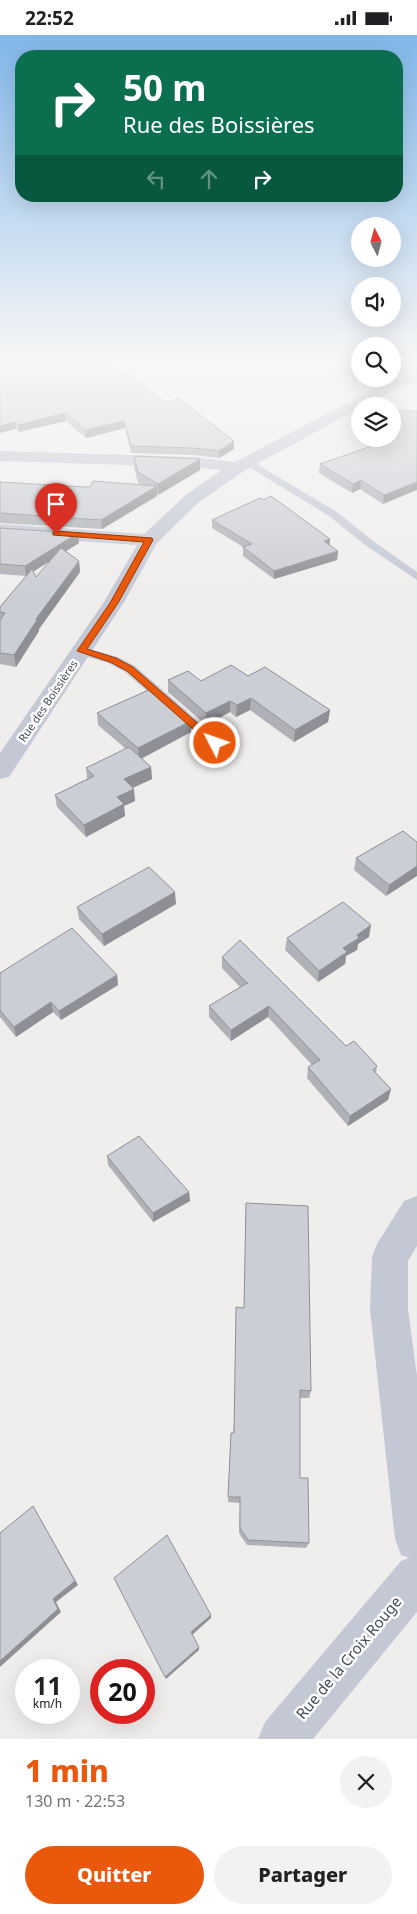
<!DOCTYPE html>
<html lang="fr">
<head>
<meta charset="utf-8">
<style>
	:root { --surface:#fff; --page:#f2f2f2; --text:#202124; --muted:#757577; --accent:#ea580c }
	body { margin:0; font-family:"Noto Sans",sans-serif; background:var(--page); color:var(--text); height:100vh; display:flex; flex-direction:column; font-size:19px; white-space:nowrap }
	* { box-sizing:border-box; margin:0 }
	p { font-size:16px; color:var(--muted) }
	.icon { flex:none; width:28px; height:28px; fill:none; stroke:currentColor; stroke-width:2; stroke-linecap:round; stroke-linejoin:round }
	.map { position:relative; height:1704px; overflow:hidden }
	.drawer { display:flex; flex-direction:column; background:var(--surface); flex:1 }
	.drawer>* { flex:none }
	.banner { position:absolute; left:15px; top:15px; width:388px; height:152px; border-radius:20px; box-shadow:0 5px 20px #0002; background:#0b6e4f; color:#fff; overflow:hidden }
	.needle { width:32px; rotate:354deg }
	.buttons { position:absolute; left:351px; top:182px; display:grid; gap:10px }
	.buttons a { display:grid; place-items:center; width:50px; height:50px; border-radius:50%; background:var(--surface); box-shadow:0 5px 20px #0002; font-size:25px }
	.speed { position:absolute; left:15px; top:1624px; display:flex; gap:10px; font-size:25px; font-weight:700; text-align:center }
	.speed>* { display:grid; place-content:center; width:65px; height:65px; border-radius:50%; background:var(--surface); box-shadow:0 5px 20px #0002; line-height:1 }
	.speed small { font-size:12px; font-weight:400 }
	.speed .limit { border:8px solid #d22; background:#fff; color:#111 }
	.pin { position:absolute; display:grid; place-items:center; width:42px; height:42px; color:#fff; margin:-51px -21px; border-radius:50% 50% 50% 0; rotate:-45deg; box-shadow:0 0 5px #0007 }
	.pin .icon { rotate:45deg }
	.me { position:absolute; width:55px; margin:-28px; rotate:311deg; stroke-linejoin:round; filter:drop-shadow(0 0 4px #0008) }
	.turn { display:flex; align-items:center; gap:18px; height:105px; padding:0 25px; font-size:22px }
	.turn .icon { width:65px; height:65px; stroke-width:2.5 }
	.turn b { display:block; font-size:35px; line-height:42px }
	.lanes { display:flex; align-items:center; height:48px; padding:0 25px; background:#0003; justify-content:center; gap:25px; direction:ltr }
	.lanes .off { opacity:.35 }
	.round { display:grid; place-items:center; flex:none; width:52px; height:52px; border-radius:26px; background:var(--page) }
	.summary { display:flex; align-items:center; justify-content:space-between; height:85px; padding:0 25px }
	h1 { font-size:30px; font-weight:800; line-height:38px; color:var(--accent) }
	.button { display:flex; gap:10px; margin-top:auto; padding:10px 25px }
	.button a { flex:1; height:58px; border-radius:30px; background:var(--accent); color:#fff; font-size:20px; font-weight:800; line-height:58px; text-align:center }
	.button a+a { background:var(--page); color:var(--text) }
	.status { display:flex; justify-content:space-between; align-items:center; height:35px; padding:0 25px; background:var(--surface); direction:ltr }
	.status svg { height:14px; fill:currentColor }
	.map>svg:first-child { display:block }
	.lines { fill:none; stroke-linecap:round; stroke-linejoin:round }
	.service { fill:#c3c8d4; fill-rule:evenodd }
	.minor { fill:#c3c8d4; fill-rule:evenodd }
	.wall { fill:#afb1b7; fill-rule:evenodd }
	.shaded-wall { fill:#8f9095 }
	.building { fill:#ccced5; stroke:#8f9095 }
	.route { fill:#ea580c; stroke:#983908 }
	.labels { text-anchor:middle; stroke-width:5; stroke-linejoin:round; paint-order:stroke }
	.far-street-label { font-size:11px; fill:#454b5a; stroke:#fff }
	.near-street-label { font-size:15px; fill:#454b5a; stroke:#fff }
</style>
</head>
<body>
<div class="status"><b>22:52</b><svg viewBox="0 0 49 12"><path d="M0 12V9h3v3zM5 12V6h3v6zM10 12V3h3v9zM15 12V0h3v12zM26 1h20v11H26zM47 4h2v5h-2z"/></svg></div>
<div class="map">
<svg width="417" height="1704" viewBox="0 0 417 1704">
	<rect width="100%" height="100%" fill="#f0eeed"/>
	<g class="lines">
		<!-- service -->
		<g class="service">
			<polygon points="248,424 337,477 373,506 417,537 417,545 365,510 329,481 244,429 243,427"/>
			<polygon points="82,612 118,622 135,631 220,705 222,708 220,711 210,711 125,637 108,628 77,619 76,616"/>
		</g>
		<!-- minor -->
		<g class="minor">
			<polygon points="417,338 417,347 397,353 364,371 360,371 360,373 244,436 199,467 157,508 124,567 9,742 0,744 0,718 104,567 137,510 0,501 0,489 144,499 187,459 222,435 193,432 0,426 0,416 193,422 235,427 387,347"/>
			<polygon points="417,1161 417,1211 408,1226 408,1274 417,1341 417,1577 313,1704 258,1704 265,1687 401,1526 409,1523 401,1520 395,1504 370,1274 372,1222 377,1209 404,1166"/>
		</g>
	</g>
	<!-- wall -->
	<g class="wall">
		<polygon points="0,324 107,326 165,367 234,414 219,423 193,420 131,418 125,393 86,403 66,386 19,397 16,394"/>
		<polygon points="406,375 383,469 360,454 352,458 319,438 320,429 378,409 368,404 392,404"/>
		<polygon points="134,421 200,424 200,435 158,460 157,459 157,461 102,494 0,488 0,447 85,452 142,450 138,448 134,432"/>
		<polygon points="212,485 330,504 329,510 338,516 337,525 274,544 243,521 243,512 212,493"/>
		<path d="M0,493L78,498L79,508L66,516L79,526L80,537L39,594V596L16,632L0,629V572L26,541L0,539ZM50,526L36,542L33,537Z"/>
		<polygon points="248,641 330,675 328,687 294,707 250,675 236,682 230,677 206,690 168,657 168,645 201,646"/>
		<polygon points="97,678 191,686 191,697 142,723 151,732 152,744 133,753 135,766 124,771 125,781 86,802 57,772 55,760 87,744 86,733 126,714 98,690"/>
		<polygon points="403,796 386,861 354,835 356,823"/>
		<polygon points="176,869 104,911 79,884 77,872"/>
		<polygon points="369,902 358,909 357,915 346,921 345,929 318,947 285,915 287,903"/>
		<polygon points="222,922 346,1011 377,1031 376,1038 391,1054 388,1065 348,1091 307,1043 308,1032 312,1030 268,982 231,1006 209,982 209,971 240,952 222,933"/>
		<polygon points="0,938 117,940 118,950 61,985 53,977 16,1002 0,982"/>
		<polygon points="107,1121 189,1157 190,1166 153,1187 108,1130"/>
		<polygon points="246,1168 311,1356 309,1363 300,1363 300,1443 309,1508 306,1513 247,1510 239,1498 240,1468 228,1467 231,1398 233,1398 244,1273"/>
	</g>
	<!-- shaded-wall -->
	<g class="shaded-wall">
		<polygon points="100,324 115,324 100,327"/>
		<polygon points="392,324 408,324 392,327"/>
		<polygon points="65,378 66,386 19,397 18,390"/>
		<polygon points="124,386 125,393 86,403 86,395"/>
		<polygon points="15,387 16,394 0,398 0,391"/>
		<polygon points="234,406 234,414 219,423 219,416"/>
		<polygon points="200,424 200,435 158,460 158,449"/>
		<polygon points="361,445 360,454 352,458 353,449"/>
		<polygon points="417,447 417,455 383,469 384,460"/>
		<polygon points="157,451 157,461 102,494 101,485"/>
		<polygon points="78,498 79,508 26,541 25,531"/>
		<polygon points="330,504 329,512 324,506"/>
		<polygon points="338,516 337,525 274,544 274,536"/>
		<polygon points="79,526 80,537 39,594 39,596 16,632 14,620 36,584"/>
		<polygon points="251,663 250,675 236,682 237,670"/>
		<polygon points="230,666 230,677 206,690 206,678"/>
		<polygon points="330,675 328,687 294,707 295,695"/>
		<polygon points="191,686 191,697 139,725 138,713"/>
		<polygon points="151,732 152,744 125,756 124,744"/>
		<polygon points="134,754 135,766 124,771 125,781 86,802 84,790 117,762"/>
		<polygon points="417,831 417,841 386,861 389,850"/>
		<polygon points="175,857 176,869 104,911 102,899"/>
		<polygon points="371,890 369,902 358,909 357,915 346,921 345,929 318,947 319,936 357,900"/>
		<polygon points="117,940 118,950 61,985 59,976"/>
		<polygon points="51,967 53,977 16,1002 14,992"/>
		<polygon points="269,971 268,982 231,1006 231,995"/>
		<polygon points="391,1054 388,1065 348,1091 350,1081"/>
		<polygon points="189,1157 190,1166 153,1187 153,1178"/>
		<polygon points="33,1471 78,1550 56,1567 61,1577 0,1632 0,1626 53,1564"/>
		<polygon points="211,1580 211,1583 192,1600 191,1597"/>
		<polygon points="199,1612 199,1615 166,1644 165,1642"/>
	</g>
	<!-- building -->
	<g class="building">
		<polygon points="0,324 104,324 165,367 179,364 234,406 219,416 193,413 131,411 124,386 86,395 65,378 18,390 15,387 0,391"/>
		<polygon points="406,375 411,377 417,375 417,447 384,460 361,445 353,449 320,429 389,405 386,404 392,404 392,379"/>
		<polygon points="134,421 200,424 158,449 138,437"/>
		<polygon points="93,446 157,451 101,485 0,478 0,447 85,452 90,452"/>
		<polygon points="271,461 330,504 324,506 338,516 274,536 243,512 252,509 212,485 260,463 263,465"/>
		<polygon points="0,493 78,498 25,531 0,529"/>
		<polygon points="61,513 79,526 36,584 37,585 14,620 0,618 0,585 5,578 0,577 0,572 32,534 36,542"/>
		<polygon points="231,630 248,641 265,632 330,675 295,695 251,663 237,670 230,666 206,678 168,645 188,636 201,646"/>
		<polygon points="153,653 191,686 138,713 97,678"/>
		<polygon points="129,712 151,732 124,744 134,754 117,762 124,769 84,790 55,760 94,741 86,733"/>
		<polygon points="403,796 417,807 417,831 389,850 356,823"/>
		<polygon points="149,832 175,857 102,899 77,872"/>
		<polygon points="343,867 371,890 357,900 359,903 343,913 347,917 319,936 287,903"/>
		<polygon points="72,893 117,940 59,976 51,967 14,992 0,975 0,938"/>
		<polygon points="240,905 346,1011 354,1006 377,1031 373,1035 391,1054 350,1081 308,1032 320,1025 269,971 231,995 209,971 247,948 248,949 222,922"/>
		<polygon points="139,1101 189,1157 153,1178 107,1121"/>
		<polygon points="246,1168 308,1171 311,1356 300,1355 300,1443 308,1443 309,1508 248,1505 240,1493 240,1462 228,1462 231,1398 234,1398 236,1272 244,1273"/>
		<polygon points="33,1471 75,1546 53,1564 58,1574 0,1626 0,1498"/>
		<polygon points="167,1500 211,1580 191,1597 199,1612 165,1642 114,1543"/>
	</g>
	<!-- sky -->
	<linearGradient id="sky" x2="0" y2="1"><stop stop-color="#81b7e9"/><stop offset="0.58" stop-color="#f8f7f7"/><stop offset="1" stop-color="#f8f7f7" stop-opacity="0"/></linearGradient>
	<rect width="417" height="562" fill="url(#sky)"/>
	<!-- route -->
	<polygon class="route" points="56,496 152,503 153,505 118,568 87,614 116,623 133,632 218,706 218,710 211,710 127,636 110,627 77,616 110,568 144,507 53,500 53,497"/>
	<g class="labels">
		<!-- far-street labels -->
		<g class="far-street-label">
			<text transform="translate(48 666) rotate(-56)" y="4">Rue des Boissières</text>
		</g>
		<!-- near-street labels -->
		<g class="near-street-label">
			<text transform="translate(349 1623) rotate(-50)" y="5">Rue de la Croix Rouge</text>
		</g>
	</g>
</svg>
<div class="buttons">
<a><svg class="needle" viewBox="-14 -14 28 28"><path d="M0-13l5 13h-10z" fill="#e53935"/><path d="M0 13l5-13h-10z" fill="#757577"/></svg></a>
<a><svg class="icon" aria-label="sound" viewBox="0 0 24 24"><path d="M4 9h4l5-4v14l-5-4H4zM17 9q2 3 0 6"/></svg></a>
<a><svg class="icon" aria-label="search" viewBox="0 0 24 24"><circle cx="10" cy="10" r="6"/><path d="M15 15l6 6"/></svg></a>
<a><svg class="icon" aria-label="layers" viewBox="0 0 24 24"><path d="M12 4l9 5-9 5-9-5zM3 14l9 5 9-5"/></svg></a>
</div>
<div class="speed"><div>11<small>km/h</small></div><div class="limit">20</div></div>
<div class="pin" style="left:56px;top:499px;background:#d93025"><svg class="icon" aria-label="arrive" viewBox="0 0 24 24"><path d="M6 21V4h12l-3 4 3 4H6"/></svg></div>
<svg class="me" style="left:215px;top:708px" viewBox="-20 -20 40 40"><circle r="17" fill="#ea580c" stroke="#fff" stroke-width="3"/><path d="M0-11L8 9 0 5-8 9z" fill="#fff"/></svg>
<div class="banner">
<div class="turn"><svg class="icon" aria-label="right" viewBox="0 0 24 24"><path d="M7 20v-9h11M14 6l5 5-5 5"/></svg><div><b>50 m</b>Rue des Boissières</div></div>
<div class="lanes"><svg class="icon off" aria-label="left" viewBox="0 0 24 24"><path d="M17 20v-9H6M10 6l-5 5 5 5"/></svg><svg class="icon off" aria-label="ahead" viewBox="0 0 24 24"><path d="M12 20V5M6 11l6-6 6 6"/></svg><svg class="icon" aria-label="right" viewBox="0 0 24 24"><path d="M7 20v-9h11M14 6l5 5-5 5"/></svg></div>
</div>
</div>
<section class="drawer">
<div class="summary"><div><h1>1 min</h1><p>130 m · 22:53</p></div><a class="round"><svg class="icon" aria-label="close" viewBox="0 0 24 24"><path d="M6 6l12 12M18 6L6 18"/></svg></a></div>
<div class="button"><a>Quitter</a><a>Partager</a></div>
</section>
</body>
</html>
